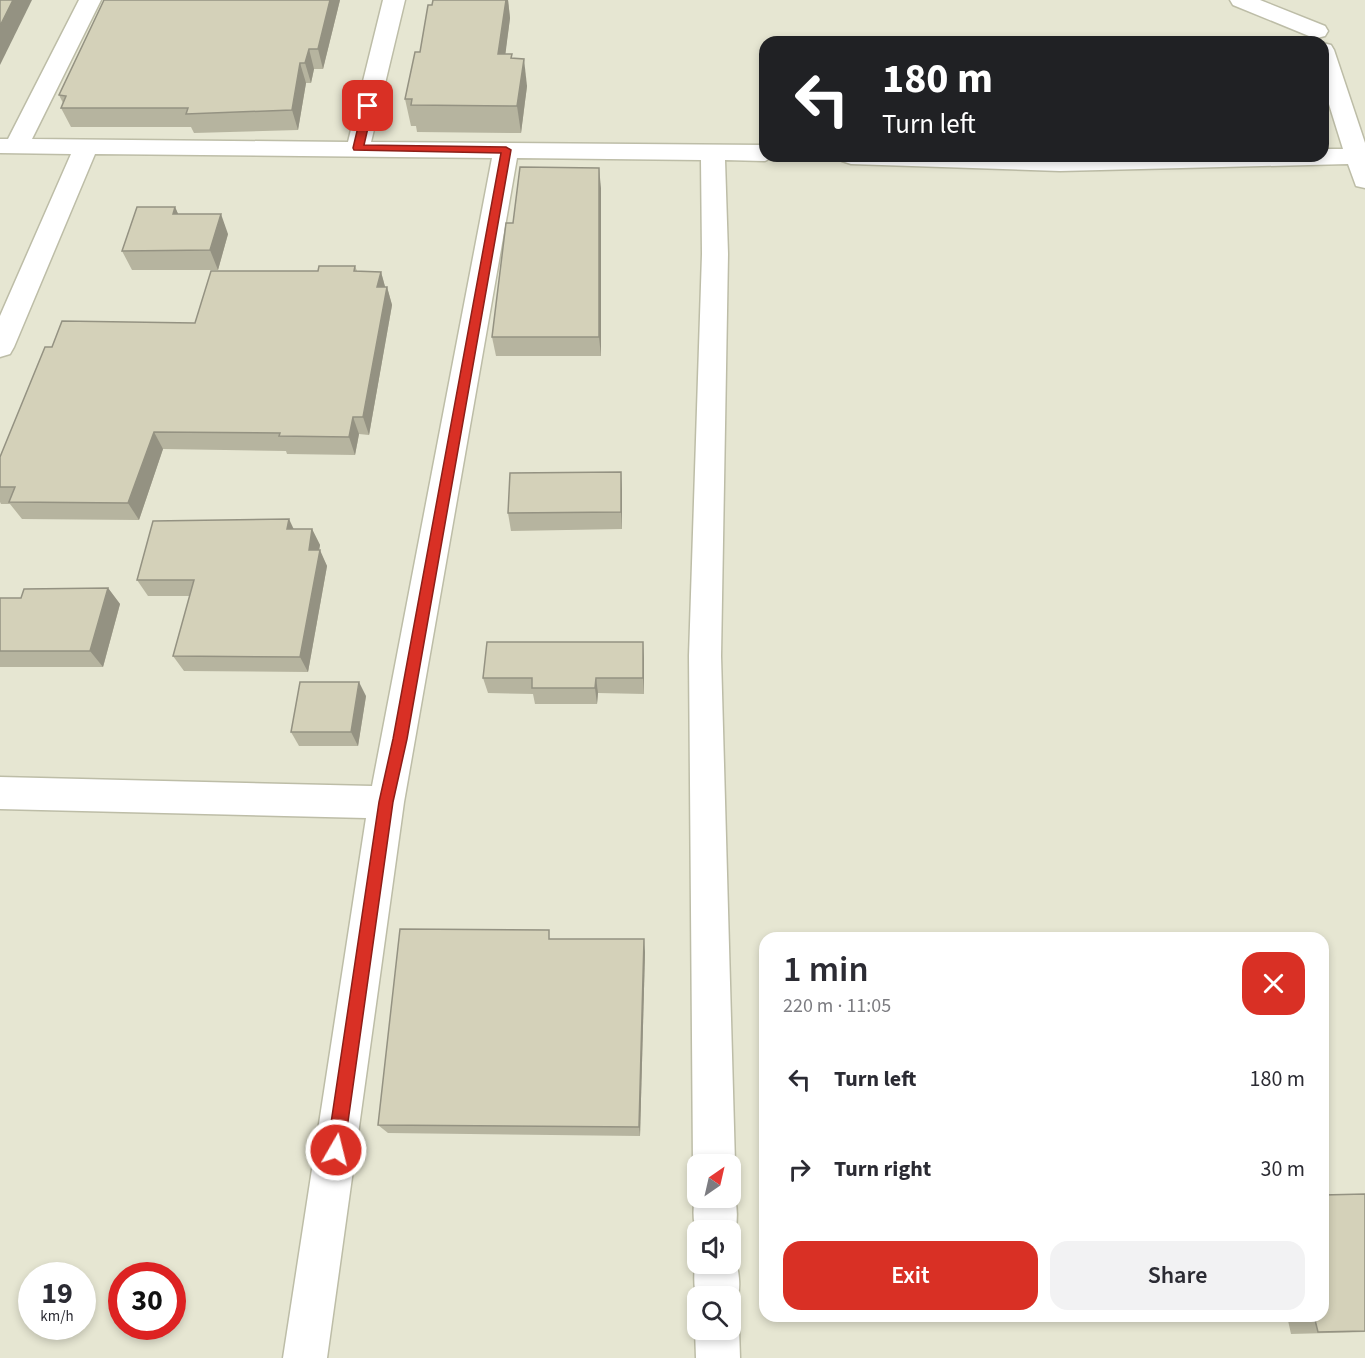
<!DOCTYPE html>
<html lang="en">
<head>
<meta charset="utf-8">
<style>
	:root { --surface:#fff; --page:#f2f2f3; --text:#2b2b33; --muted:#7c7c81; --accent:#d93025 }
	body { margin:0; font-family:"Source Sans 3",sans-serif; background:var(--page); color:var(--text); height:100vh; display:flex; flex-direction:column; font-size:22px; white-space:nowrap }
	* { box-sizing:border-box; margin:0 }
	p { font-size:20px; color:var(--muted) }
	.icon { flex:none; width:33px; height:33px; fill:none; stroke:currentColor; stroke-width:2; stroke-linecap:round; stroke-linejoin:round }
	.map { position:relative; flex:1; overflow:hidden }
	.details { position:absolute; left:759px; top:932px; width:570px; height:390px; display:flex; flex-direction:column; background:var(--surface); border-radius:18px; box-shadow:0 3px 9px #0003 }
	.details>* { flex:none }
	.hud { position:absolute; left:759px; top:36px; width:570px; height:126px; border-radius:18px; box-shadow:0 3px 9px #0003; background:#202124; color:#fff; overflow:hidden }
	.needle { width:39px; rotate:34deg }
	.fabs { position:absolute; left:687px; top:1154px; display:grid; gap:12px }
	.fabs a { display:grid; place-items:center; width:54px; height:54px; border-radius:12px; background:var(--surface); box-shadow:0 3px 9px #0003; font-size:30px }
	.speed { position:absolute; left:18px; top:1262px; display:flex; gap:12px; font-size:30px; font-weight:700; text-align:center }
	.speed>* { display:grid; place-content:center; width:78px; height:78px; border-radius:50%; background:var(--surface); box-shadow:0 3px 9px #0003; line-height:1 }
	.speed small { font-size:15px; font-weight:400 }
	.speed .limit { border:9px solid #d22; background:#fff; color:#111 }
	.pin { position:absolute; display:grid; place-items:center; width:51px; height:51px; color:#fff; margin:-26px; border-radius:12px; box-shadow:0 3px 9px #0006 }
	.me { position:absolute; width:66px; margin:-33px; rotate:8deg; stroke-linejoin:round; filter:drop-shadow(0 0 4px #0008) }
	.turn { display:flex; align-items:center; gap:21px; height:126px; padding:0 24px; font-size:27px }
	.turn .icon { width:78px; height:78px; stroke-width:2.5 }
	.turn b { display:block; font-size:42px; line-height:51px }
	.round { display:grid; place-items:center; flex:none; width:63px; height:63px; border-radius:18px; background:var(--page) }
	.headline { display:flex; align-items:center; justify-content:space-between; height:102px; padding:0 24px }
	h1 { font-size:36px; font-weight:600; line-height:45px }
	.primary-button { display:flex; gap:12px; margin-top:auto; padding:12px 24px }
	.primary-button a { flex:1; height:69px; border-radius:18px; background:var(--accent); color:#fff; font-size:24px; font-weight:600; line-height:69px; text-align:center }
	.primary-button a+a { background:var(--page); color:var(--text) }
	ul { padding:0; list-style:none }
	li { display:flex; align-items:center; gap:18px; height:90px; padding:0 24px }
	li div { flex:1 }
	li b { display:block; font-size:22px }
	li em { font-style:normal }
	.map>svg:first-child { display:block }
	.residential { fill:#e6e6d2; fill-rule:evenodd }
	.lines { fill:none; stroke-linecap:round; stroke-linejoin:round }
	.minor-casing { stroke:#bdbda7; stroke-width:3 }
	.minor { fill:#fff; fill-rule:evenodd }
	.wall { fill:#b6b49f }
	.shaded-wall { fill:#949282 }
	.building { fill:#d4d1b9; stroke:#949282; stroke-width:1.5 }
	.route { fill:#d93025; stroke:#8d1f18; stroke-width:1.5 }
</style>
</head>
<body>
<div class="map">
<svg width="1365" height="1358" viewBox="0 0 1365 1358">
	<rect width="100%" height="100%" fill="#f2f2e4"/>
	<!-- residential -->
	<path class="residential" d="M0,0H1365V1358H0ZM765,42H1323V156H765ZM765,938H1323V1316H765ZM698,1164H730V1197H698ZM698,1230H730V1263H698ZM32,1275H82V1326H32ZM122,1275H172V1326H122ZM698,1296H730V1329H698Z"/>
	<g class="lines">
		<defs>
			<g id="minor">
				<polygon points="79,0 101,0 32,139 348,142 383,0 405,0 371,142 765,145 765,156 775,156 765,161 725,160 728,254 721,656 735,1164 730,1174 730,1164 698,1164 698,1174 693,1164 689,656 702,254 701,160 517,158 404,802 327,1358 283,1358 366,818 0,809 0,777 372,786 492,158 95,154 14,347 10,354 0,357 0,316 71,154 0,153 0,139 8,139"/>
				<polygon points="1230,0 1260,0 1325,26 1328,31 1325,36 1317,38 1309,36 1233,5"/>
				<polygon points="1323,43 1331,45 1334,50 1365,143 1365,188 1356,186 1348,164 1060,171 851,164 842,161 839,156 1323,156 1323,149 1343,149 1323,85"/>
				<path d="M730,1184C739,1204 739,1225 731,1245L730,1230H698V1236C692,1223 692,1202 698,1189V1197H730Z"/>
				<path d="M731,1248C739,1266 745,1296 730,1312V1296H698V1301C693,1289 693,1268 698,1256V1263H730Z"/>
				<polygon points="730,1313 739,1329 740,1358 696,1358 695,1329 698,1323 698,1329 730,1329"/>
			</g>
		</defs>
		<!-- minor casing -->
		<use href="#minor" class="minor-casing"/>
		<!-- minor -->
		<use href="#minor" class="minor"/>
	</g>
	<!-- wall -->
	<g class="wall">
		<polygon points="340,0 323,69 314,69 311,83 306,83 298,130 194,133 191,127 71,127 61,108 63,103 59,95"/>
		<polygon points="433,0 508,0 510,18 505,54 512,54 512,58 527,86 521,133 417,132 416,126 411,126 405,99 420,52"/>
		<polygon points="601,188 601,356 496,356 492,337 513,223"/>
		<polygon points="175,207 178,214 228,234 218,270 132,270 122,251"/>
		<polygon points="355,266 357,271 381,272 385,287 387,287 392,305 369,435 359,434 355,455 287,454 286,451 163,449 139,520 22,519 10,504 1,504 0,502 0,457 52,347 195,323"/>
		<polygon points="622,490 622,529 511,531 508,513"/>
		<polygon points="294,529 312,529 320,545 319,550 327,566 308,672 184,671 173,656 190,596 148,596 137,580"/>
		<polygon points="108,588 120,604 103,667 0,667 0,598 21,598"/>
		<polygon points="644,658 644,694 598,693 597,704 535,704 533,694 488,693 483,678"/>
		<polygon points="366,696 358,746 299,746 291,732"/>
		<polygon points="552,939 645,952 640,1136 388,1133 378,1125"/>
		<polygon points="1365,1194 1365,1332 1291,1334 1287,1316 1323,1316"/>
	</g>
	<!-- shaded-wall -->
	<g class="shaded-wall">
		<polygon points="13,0 32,0 0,65 0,26"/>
		<polygon points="330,0 340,0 323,69 318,49"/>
		<polygon points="506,0 508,0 510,18 502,81 498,54"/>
		<polygon points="309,49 314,69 311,83 305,63"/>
		<polygon points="524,59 527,86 521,133 517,106"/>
		<polygon points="300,63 306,83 298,130 292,110"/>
		<polygon points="599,168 601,188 601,356 599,337"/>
		<polygon points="175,207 184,227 173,214"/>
		<polygon points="221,214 228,234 218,270 210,250"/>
		<polygon points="381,272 386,290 377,287"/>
		<polygon points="387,287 392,305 369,435 363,417"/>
		<polygon points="353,417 359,434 355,455 349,437"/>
		<polygon points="154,432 163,449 139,520 128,503"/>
		<polygon points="621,472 622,490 622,529 621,512"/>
		<polygon points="289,519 297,536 287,529"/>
		<polygon points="312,529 320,545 316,566 309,550"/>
		<polygon points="320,550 327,566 308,672 300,657"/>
		<polygon points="108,588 120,604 103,667 90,651"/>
		<polygon points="643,642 644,658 644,694 643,678"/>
		<polygon points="596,678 598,693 597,704 595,688"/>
		<polygon points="359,682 366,696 358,746 351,732"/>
		<polygon points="644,939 645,952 640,1136 639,1127"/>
	</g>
	<!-- building -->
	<g class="building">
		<polygon points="0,0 13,0 0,26"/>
		<polygon points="104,0 330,0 318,49 309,49 305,63 300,63 292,110 186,114 188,108 61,108 66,96 59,95"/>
		<polygon points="433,0 506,0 498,54 512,54 511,58 524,59 517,106 411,105 412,99 405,99 415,52 420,52 428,5 432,5"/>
		<polygon points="520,167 599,168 599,337 492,337 506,223 513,223"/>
		<polygon points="137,207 175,207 173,214 221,214 210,250 122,251"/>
		<polygon points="319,266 355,266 354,271 381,272 377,287 387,287 363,417 353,417 349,437 279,436 280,433 154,432 128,503 9,502 15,487 0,487 0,457 45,347 52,347 62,321 195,323 211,271 318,271"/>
		<polygon points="621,472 621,512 508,513 510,473"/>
		<polygon points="289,519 287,529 312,529 309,550 320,550 300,657 173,656 194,580 137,580 153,521"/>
		<polygon points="108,588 90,651 0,651 0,598 21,598 24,589"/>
		<polygon points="487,642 643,642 643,678 596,678 595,688 532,688 532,678 483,678"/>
		<polygon points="300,682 359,682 351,732 291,732"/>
		<polygon points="400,929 549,930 549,939 644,939 639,1127 378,1125"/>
		<polygon points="1365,1194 1365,1331 1318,1332 1314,1316 1323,1316 1323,1195"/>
	</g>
	<!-- route -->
	<polygon class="route" points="368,103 373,106 364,145 506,147 511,150 407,739 393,802 344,1150 342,1156 336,1158 330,1156 327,1150 379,802 393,739 501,153 354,150 353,148 363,106"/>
</svg>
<div class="fabs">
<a><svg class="needle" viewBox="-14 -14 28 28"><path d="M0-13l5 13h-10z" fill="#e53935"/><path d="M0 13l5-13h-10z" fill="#7c7c81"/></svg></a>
<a><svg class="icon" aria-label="sound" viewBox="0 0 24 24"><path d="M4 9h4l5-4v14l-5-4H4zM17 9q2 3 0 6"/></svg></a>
<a><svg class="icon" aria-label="search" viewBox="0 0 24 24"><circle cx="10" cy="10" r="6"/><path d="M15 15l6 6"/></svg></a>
</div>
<div class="speed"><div>19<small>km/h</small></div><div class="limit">30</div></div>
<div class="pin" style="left:368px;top:106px;background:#d93025"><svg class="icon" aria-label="arrive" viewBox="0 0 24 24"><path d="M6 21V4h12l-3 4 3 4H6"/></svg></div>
<svg class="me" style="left:336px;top:1150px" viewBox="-20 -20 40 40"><circle r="17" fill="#d93025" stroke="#fff" stroke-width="3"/><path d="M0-11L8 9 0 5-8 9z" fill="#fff"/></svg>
<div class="hud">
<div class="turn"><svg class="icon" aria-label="left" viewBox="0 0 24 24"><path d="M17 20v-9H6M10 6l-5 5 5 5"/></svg><div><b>180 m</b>Turn left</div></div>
</div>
<section class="details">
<div class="headline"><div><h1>1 min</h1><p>220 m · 11:05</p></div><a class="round" style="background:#d93025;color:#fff"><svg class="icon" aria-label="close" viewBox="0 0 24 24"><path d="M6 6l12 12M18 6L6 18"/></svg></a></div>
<ul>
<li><svg class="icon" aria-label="left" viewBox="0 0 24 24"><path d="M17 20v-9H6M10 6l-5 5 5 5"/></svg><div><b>Turn left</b></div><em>180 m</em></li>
<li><svg class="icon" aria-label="right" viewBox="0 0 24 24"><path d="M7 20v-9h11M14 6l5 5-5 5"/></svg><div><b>Turn right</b></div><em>30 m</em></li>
</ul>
<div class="primary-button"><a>Exit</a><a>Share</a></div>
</section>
</div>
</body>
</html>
